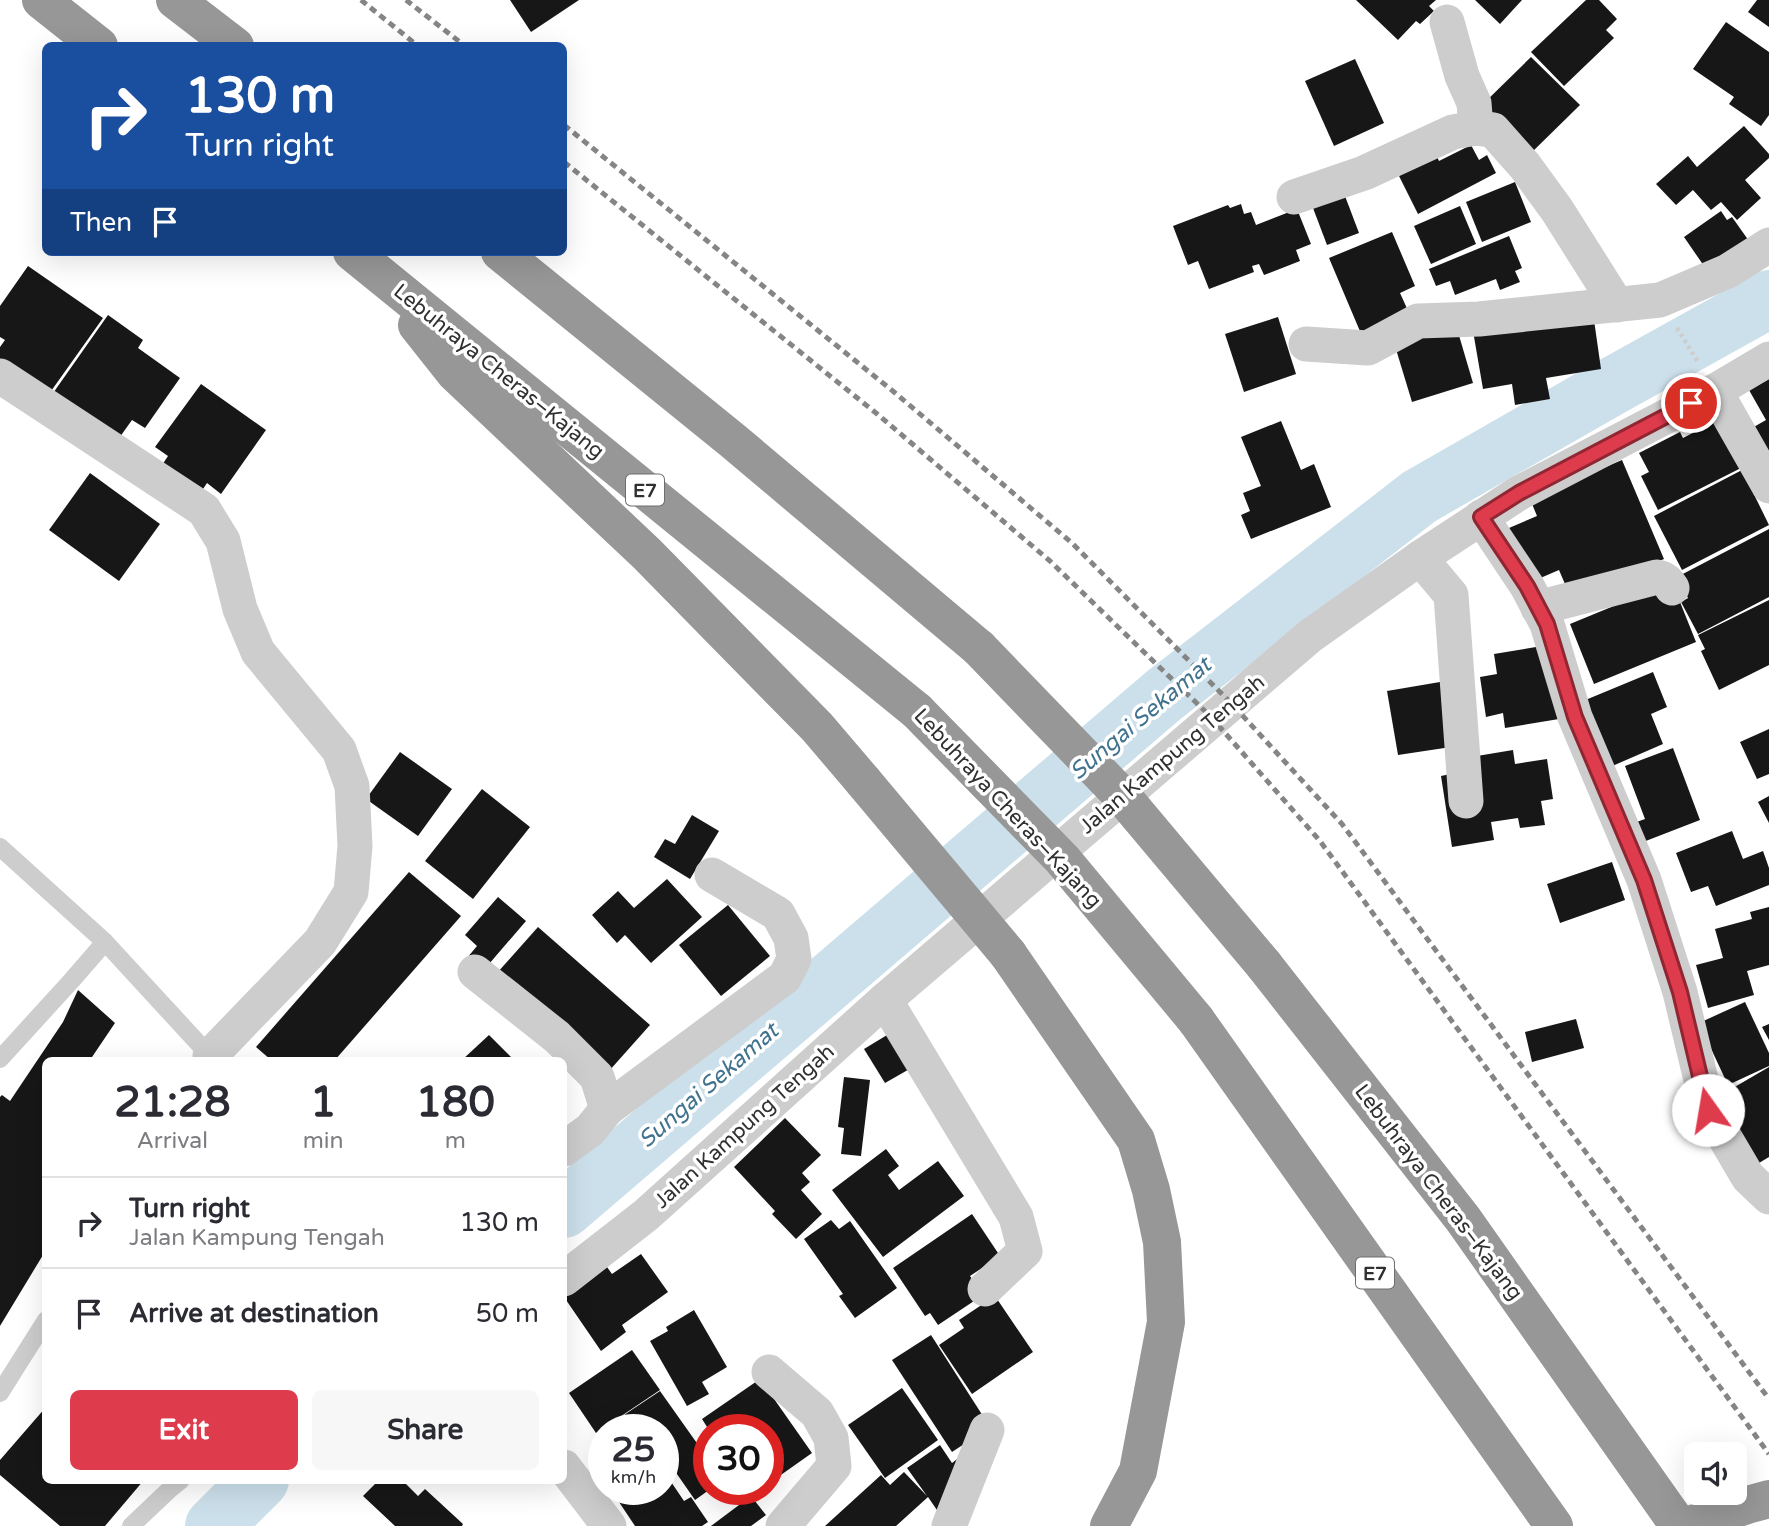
<!DOCTYPE html>
<html lang="en">
<head>
<meta charset="utf-8">
<style>
	:root { --surface:#fff; --page:#f7f7f7; --text:#2b2b33; --muted:#7c7c81; --line:#e1e1e2; --accent:#de3b4d }
	body { margin:0; font-family:"Varela Round",sans-serif; background:var(--page); color:var(--text); height:100vh; display:flex; flex-direction:column; font-size:26px; white-space:nowrap }
	* { box-sizing:border-box; margin:0 }
	p { font-size:23px; color:var(--muted) }
	.icon { flex:none; width:38px; height:38px; fill:none; stroke:currentColor; stroke-width:2; stroke-linecap:round; stroke-linejoin:round }
	.map { position:relative; flex:1; overflow:hidden }
	.details { position:absolute; left:42px; top:1057px; width:525px; height:427px; display:flex; flex-direction:column; background:var(--surface); border-radius:10px; box-shadow:0 7px 28px #0002 }
	.details>* { flex:none }
	.top-card { position:absolute; left:42px; top:42px; width:525px; height:214px; border-radius:10px; box-shadow:0 7px 28px #0002; background:#1a4fa0; color:#fff; overflow:hidden }
	.tools { position:absolute; left:1684px; top:1442px; display:grid; gap:14px }
	.tools a { display:grid; place-items:center; width:63px; height:63px; border-radius:10px; background:var(--surface); box-shadow:0 7px 28px #0002; font-size:35px }
	.speed { position:absolute; left:588px; top:1414px; display:flex; gap:14px; font-size:35px; font-weight:700; text-align:center }
	.speed>* { display:grid; place-content:center; width:91px; height:91px; border-radius:50%; background:var(--surface); box-shadow:0 7px 28px #0002; line-height:1 }
	.speed small { font-size:18px; font-weight:400 }
	.speed .limit { border:10px solid #d22; background:#fff; color:#111 }
	.pin { position:absolute; display:grid; place-items:center; width:60px; height:60px; color:#fff; margin:-30px; border:4px solid #fff; border-radius:50%; box-shadow:0 2px 7px #0007 }
	.me { position:absolute; width:77px; margin:-38px; rotate:347deg; stroke-linejoin:round; filter:drop-shadow(0 0 5px #0008) }
	.turn { display:flex; align-items:center; gap:24px; height:147px; padding:0 28px; font-size:32px }
	.turn .icon { width:91px; height:91px; stroke-width:2.5 }
	.turn b { display:block; font-size:49px; line-height:60px }
	.then { display:flex; align-items:center; height:66px; padding:0 28px; background:#0003; gap:14px; font-size:26px }
	.eta { display:flex; justify-content:space-evenly; align-items:center; height:119px; text-align:center }
	.eta b { font-size:42px; font-weight:700; line-height:49px }
	.primary-button { display:flex; gap:14px; margin-top:auto; padding:14px 28px }
	.primary-button a { flex:1; height:80px; border-radius:10px; background:var(--accent); color:#fff; font-size:28px; font-weight:700; line-height:80px; text-align:center }
	.primary-button a+a { background:var(--page); color:var(--text) }
	ul { padding:0; list-style:none }
	li { display:flex; align-items:center; gap:21px; height:91px; padding:0 28px; border-top:2px solid var(--line) }
	li div { flex:1 }
	li b { display:block; font-size:26px }
	li em { font-style:normal }
	.map>svg:first-child { display:block }
	.lines { fill:none; stroke-linecap:round; stroke-linejoin:round }
	.river { stroke:#cce0eb; stroke-width:58 }
	.building { fill:#171717 }
	.path { stroke:#cdcdcd; stroke-width:4.5; stroke-dasharray:3.5 3.5; stroke-linecap:butt }
	.service { stroke:#cdcdcd; stroke-width:18 }
	.minor { stroke:#cdcdcd; stroke-width:35 }
	.motorway { stroke:#979797; stroke-width:38 }
	.rail { stroke:#858585; stroke-width:5; stroke-dasharray:7 5; stroke-linecap:butt }
	.motorway-bridge { stroke:#979797; stroke-width:38 }
	.route-casing { stroke:#902632; stroke-width:18 }
	.route { stroke:#de3b4d; stroke-width:12 }
	.labels { text-anchor:middle; stroke-width:7; stroke-linejoin:round; paint-order:stroke }
	.shield { fill:#fff; stroke:#6e6e6e; stroke-width:2 }
	.shield-label { font-size:19px; font-weight:bold; fill:#303030 }
	.street-label { font-size:21px; fill:#303030; stroke:#fff }
	.water-label { font-size:23px; font-style:italic; fill:#41738f; stroke:#fff }
</style>
</head>
<body>
<div class="map">
<svg width="1769" height="1526" viewBox="0 0 1769 1526">
	<rect width="100%" height="100%" fill="#fff"/>
	<g class="lines">
		<!-- river -->
		<g class="river">
			<polyline points="564,1209 1164,695 1419,497 1609,388 1769,299"/>
			<polyline points="214,1526 260,1480"/>
		</g>
	</g>
	<!-- building -->
	<g class="building">
		<polygon points="510,0 579,0 531,32"/>
		<polygon points="1356,0 1436,0 1429,6 1434,11 1420,24 1416,21 1398,40"/>
		<polygon points="1475,0 1522,0 1500,24"/>
		<polygon points="1586,0 1599,0 1617,19 1606,30 1614,38 1564,86 1531,52"/>
		<polygon points="1757,0 1769,0 1769,27 1748,12"/>
		<polygon points="1726,22 1769,52 1769,115 1761,126 1729,104 1734,97 1693,69"/>
		<polygon points="1531,57 1580,105 1528,156 1480,107"/>
		<polygon points="1355,59 1384,123 1334,146 1305,81"/>
		<polygon points="1744,126 1769,154 1769,158 1745,180 1761,198 1737,220 1721,202 1711,210 1693,190 1676,205 1656,184 1688,156 1697,167"/>
		<polygon points="1471,145 1479,160 1487,155 1496,173 1418,214 1397,172 1435,152 1439,161"/>
		<polygon points="1515,182 1531,222 1482,242 1466,202"/>
		<polygon points="1345,196 1359,233 1327,245 1313,208"/>
		<polygon points="1241,204 1244,214 1251,212 1256,225 1297,209 1311,244 1296,250 1300,261 1264,275 1259,264 1252,266 1254,272 1209,289 1198,261 1188,265 1173,226 1228,205 1230,208"/>
		<polygon points="1460,206 1476,244 1431,264 1414,226"/>
		<polygon points="1721,211 1727,220 1732,217 1749,241 1704,266 1684,237"/>
		<polygon points="1392,232 1415,286 1400,293 1410,315 1362,336 1329,258"/>
		<polygon points="1509,236 1522,268 1515,271 1520,282 1500,290 1496,279 1455,295 1450,281 1436,286 1429,269"/>
		<polygon points="28,266 103,318 49,394 0,360 0,347 5,340 0,337 0,306"/>
		<polygon points="108,315 143,340 138,348 180,378 145,428 132,420 117,441 51,396"/>
		<polygon points="1278,317 1296,374 1244,392 1225,334"/>
		<polygon points="1594,320 1601,369 1546,378 1550,399 1515,405 1512,384 1483,389 1473,331"/>
		<polygon points="1458,332 1473,383 1412,402 1395,346 1440,333"/>
		<polygon points="1769,379 1769,457 1752,428 1766,420 1749,390"/>
		<polygon points="201,384 266,430 221,494 207,483 201,492 162,465 168,456 155,447"/>
		<polygon points="1281,421 1301,470 1314,464 1331,507 1251,539 1241,515 1250,511 1243,493 1261,486 1241,437"/>
		<polygon points="1716,421 1741,468 1658,510 1641,476 1649,472 1639,453 1680,432 1683,438"/>
		<polygon points="1622,460 1664,559 1571,598 1559,570 1531,582 1509,528 1537,516 1530,499"/>
		<polygon points="1742,470 1769,525 1682,570 1654,516"/>
		<polygon points="90,473 160,524 119,581 49,530"/>
		<polygon points="1769,529 1769,597 1698,634 1681,602 1688,598 1677,577"/>
		<polygon points="1672,582 1696,642 1594,684 1570,624"/>
		<polygon points="1769,600 1769,665 1719,690 1701,651 1705,649 1698,635"/>
		<polygon points="1548,645 1559,719 1505,728 1503,713 1486,717 1480,677 1497,674 1494,654"/>
		<polygon points="1653,672 1667,707 1651,714 1663,744 1610,767 1583,701"/>
		<polygon points="1440,682 1451,747 1398,755 1387,691"/>
		<polygon points="1769,729 1769,774 1757,779 1740,742"/>
		<polygon points="1673,748 1700,820 1638,844 1631,824 1645,819 1625,766"/>
		<polygon points="1513,750 1515,764 1547,759 1553,799 1541,801 1545,825 1520,828 1518,818 1491,822 1494,840 1452,847 1441,776 1455,773 1453,760"/>
		<polygon points="400,752 452,789 418,836 366,799"/>
		<polygon points="482,789 530,827 473,899 425,861"/>
		<polygon points="1769,796 1769,823 1758,802"/>
		<polygon points="692,815 719,831 690,879 654,857 665,839 675,844"/>
		<polygon points="1732,831 1743,859 1763,851 1769,868 1769,885 1716,906 1708,886 1691,892 1676,853"/>
		<polygon points="1612,862 1625,900 1560,923 1547,884"/>
		<polygon points="409,872 461,916 335,1060 271,1060 256,1047"/>
		<polygon points="667,879 702,917 651,963 625,935 617,943 592,915 618,891 634,908"/>
		<polygon points="498,897 526,921 483,971 467,958 477,946 465,935"/>
		<polygon points="728,905 770,956 721,996 679,945"/>
		<polygon points="1769,907 1769,965 1747,971 1754,995 1708,1008 1696,965 1723,958 1715,929 1752,919 1750,912"/>
		<polygon points="538,927 650,1025 609,1071 497,973"/>
		<polygon points="78,990 115,1023 90,1060 46,1060 46,1250 0,1326 0,1097 2,1095 10,1101 63,1022"/>
		<polygon points="1745,1002 1769,1053 1769,1066 1728,1085 1699,1023"/>
		<polygon points="1576,1019 1584,1048 1532,1062 1525,1032"/>
		<polygon points="1769,1024 1769,1040 1762,1027"/>
		<polygon points="892,1032 913,1067 885,1083 864,1049"/>
		<polygon points="489,1035 514,1060 462,1060"/>
		<polygon points="1769,1067 1769,1157 1749,1169 1714,1099"/>
		<polygon points="844,1077 870,1080 861,1156 841,1154 844,1128 838,1127"/>
		<polygon points="785,1118 821,1155 802,1173 810,1182 801,1190 822,1214 796,1239 772,1214 775,1211 734,1167"/>
		<polygon points="886,1149 899,1166 888,1175 899,1190 938,1161 964,1196 883,1257 832,1190"/>
		<polygon points="972,1214 1000,1256 970,1276 983,1295 938,1325 930,1313 925,1316 893,1268"/>
		<polygon points="831,1220 839,1229 850,1221 897,1288 855,1318 839,1296 843,1294 804,1239"/>
		<polygon points="641,1254 668,1292 622,1325 626,1332 601,1351 564,1297 607,1267 612,1274"/>
		<polygon points="995,1296 1033,1352 972,1394 939,1345 964,1328 959,1320"/>
		<polygon points="694,1310 727,1367 702,1382 709,1394 687,1406 650,1341 668,1331 666,1327"/>
		<polygon points="931,1335 990,1427 952,1452 892,1360"/>
		<polygon points="632,1350 660,1390 596,1433 569,1393"/>
		<polygon points="760,1379 812,1453 768,1484 768,1430 709,1430 702,1419"/>
		<polygon points="902,1388 938,1440 885,1478 848,1425"/>
		<polygon points="660,1391 706,1456 699,1460 709,1473 709,1490 695,1500 663,1454 663,1430 629,1430 621,1417"/>
		<polygon points="46,1407 46,1480 144,1480 105,1526 60,1526 0,1475 0,1460"/>
		<polygon points="940,1445 952,1463 961,1456 939,1513 928,1497 896,1526 825,1526 881,1475 890,1485 904,1472 927,1496 907,1468"/>
		<polygon points="663,1470 684,1501 691,1497 708,1522 702,1526 635,1526 617,1499 622,1496 619,1492 622,1489 663,1489"/>
		<polygon points="379,1480 402,1480 418,1496 425,1489 463,1524 462,1526 395,1526 363,1496"/>
		<polygon points="751,1496 766,1515 751,1526 711,1526"/>
	</g>
	<g class="lines">
		<!-- path -->
		<polyline class="path" points="1677,328 1698,362"/>
		<!-- service -->
		<g class="service">
			<polyline points="0,847 105,942 210,1056 208,1059"/>
			<polyline points="0,1059 72,980 105,942"/>
			<polyline points="0,1393 46,1320"/>
			<polyline points="131,1526 170,1489 181,1480"/>
		</g>
		<!-- minor -->
		<g class="minor">
			<polyline points="1447,22 1462,76 1474,103 1476,128"/>
			<polyline points="1294,197 1364,173 1453,132 1476,128 1493,130 1525,166 1557,210 1617,305"/>
			<polyline points="1306,344 1368,348 1418,321 1479,319 1660,300 1728,271 1769,245"/>
			<polyline points="0,376 204,510 223,541 240,609 258,652 339,750 352,786 355,846 351,892 320,942 210,1056 216,1060"/>
			<polyline points="1715,391 1769,486"/>
			<polyline points="1481,517 1527,586 1547,624 1575,717 1644,880 1680,992 1708,1109 1748,1177 1769,1197"/>
			<polyline points="1420,558 1451,595 1466,801"/>
			<path d="M1538,608L1657,577C1665,578 1668,582 1672,588"/>
			<polyline points="475,972 557,1037 597,1077 607,1109"/>
			<polyline points="885,1000 1016,1217 1025,1251 985,1289"/>
			<polyline points="564,1149 590,1130 607,1109 785,977 794,959 791,938 778,914 712,875"/>
			<polyline points="564,1279 646,1215 885,1000 1310,636 1420,558 1519,493 1715,391 1769,359"/>
			<polyline points="769,1372 817,1413 831,1438 834,1466 783,1526"/>
			<polyline points="564,1467 609,1526"/>
			<polyline points="949,1526 987,1430"/>
		</g>
		<!-- motorway -->
		<g class="motorway">
			<polyline points="41,0 99,46"/>
			<polyline points="175,0 235,46"/>
			<polyline points="352,252 917,711"/>
			<polyline points="500,252 732,440 979,648"/>
			<polyline points="417,325 455,373 647,554 817,727 863,781"/>
			<polyline points="1008,954 1136,1140 1151,1190 1162,1242 1166,1322 1138,1471 1109,1526"/>
			<polyline points="1264,965 1463,1219 1679,1526"/>
			<polyline points="1196,1020 1554,1526"/>
			<polyline points="1687,1526 1747,1505 1769,1499"/>
		</g>
		<!-- rail -->
		<g class="rail">
			<polyline points="361,0 418,46"/>
			<polyline points="406,0 465,46"/>
			<polyline points="564,125 894,392 1072,543 1231,703 1342,824 1769,1399"/>
			<polyline points="564,162 876,413 1050,561 1211,717 1320,841 1769,1454"/>
		</g>
		<!-- motorway-bridge -->
		<g class="motorway-bridge">
			<polyline points="979,648 1123,797 1264,965"/>
			<polyline points="917,711 1062,859 1196,1020"/>
			<polyline points="863,781 1008,954"/>
		</g>
	</g>
	<g class="lines">
		<defs>
			<polyline id="route" points="1691,403 1519,493 1481,517 1527,586 1547,624 1575,717 1644,880 1680,992 1708,1110"/>
		</defs>
		<!-- route casing -->
		<use href="#route" class="route-casing"/>
		<!-- route -->
		<use href="#route" class="route"/>
	</g>
	<g class="labels">
		<!-- shield labels -->
		<g class="shield">
			<rect x="626" y="474.5" width="38" height="31" rx="5"/>
			<rect x="1356" y="1257.5" width="38" height="31" rx="5"/>
		</g>
		<g class="shield-label">
			<text x="645" y="497">E7</text>
			<text x="1375" y="1280">E7</text>
		</g>
		<!-- street labels -->
		<g class="street-label">
			<text transform="translate(499 371) rotate(39)" y="7">Lebuhraya Cheras–Kajang</text>
			<text transform="translate(1172 754) rotate(-40)" y="7">Jalan Kampung Tengah</text>
			<text transform="translate(1008 808) rotate(47)" y="7">Lebuhraya Cheras–Kajang</text>
			<text transform="translate(744 1126) rotate(-42)" y="7">Jalan Kampung Tengah</text>
			<text transform="translate(1439 1192) rotate(53)" y="7">Lebuhraya Cheras–Kajang</text>
		</g>
		<!-- water labels -->
		<g class="water-label">
			<text transform="translate(1140 718) rotate(-40)" y="8">Sungai Sekamat</text>
			<text transform="translate(708 1085) rotate(-41)" y="8">Sungai Sekamat</text>
		</g>
	</g>
</svg>
<div class="tools">
<a><svg class="icon" aria-label="sound" viewBox="0 0 24 24"><path d="M4 9h4l5-4v14l-5-4H4zM17 9q2 3 0 6"/></svg></a>
</div>
<div class="speed"><div>25<small>km/h</small></div><div class="limit">30</div></div>
<div class="pin" style="left:1691px;top:403px;background:#d93025"><svg class="icon" aria-label="arrive" viewBox="0 0 24 24"><path d="M6 21V4h12l-3 4 3 4H6"/></svg></div>
<svg class="me" style="left:1708px;top:1110px" viewBox="-20 -20 40 40"><circle r="19" fill="#fff"/><path d="M0-13L10 11 0 6-10 11z" fill="#de3b4d"/></svg>
<div class="top-card">
<div class="turn"><svg class="icon" aria-label="right" viewBox="0 0 24 24"><path d="M7 20v-9h11M14 6l5 5-5 5"/></svg><div><b>130 m</b>Turn right</div></div>
<div class="then">Then<svg class="icon" aria-label="arrive" viewBox="0 0 24 24"><path d="M6 21V4h12l-3 4 3 4H6"/></svg></div>
</div>
<section class="details">
<div class="eta">
<div><b>21:28</b><p>Arrival</p></div>
<div><b>1</b><p>min</p></div>
<div><b>180</b><p>m</p></div>
</div>
<ul>
<li><svg class="icon" aria-label="right" viewBox="0 0 24 24"><path d="M7 20v-9h11M14 6l5 5-5 5"/></svg><div><b>Turn right</b><p>Jalan Kampung Tengah</p></div><em>130 m</em></li>
<li><svg class="icon" aria-label="arrive" viewBox="0 0 24 24"><path d="M6 21V4h12l-3 4 3 4H6"/></svg><div><b>Arrive at destination</b></div><em>50 m</em></li>
</ul>
<div class="primary-button"><a>Exit</a><a>Share</a></div>
</section>
</div>
</body>
</html>
